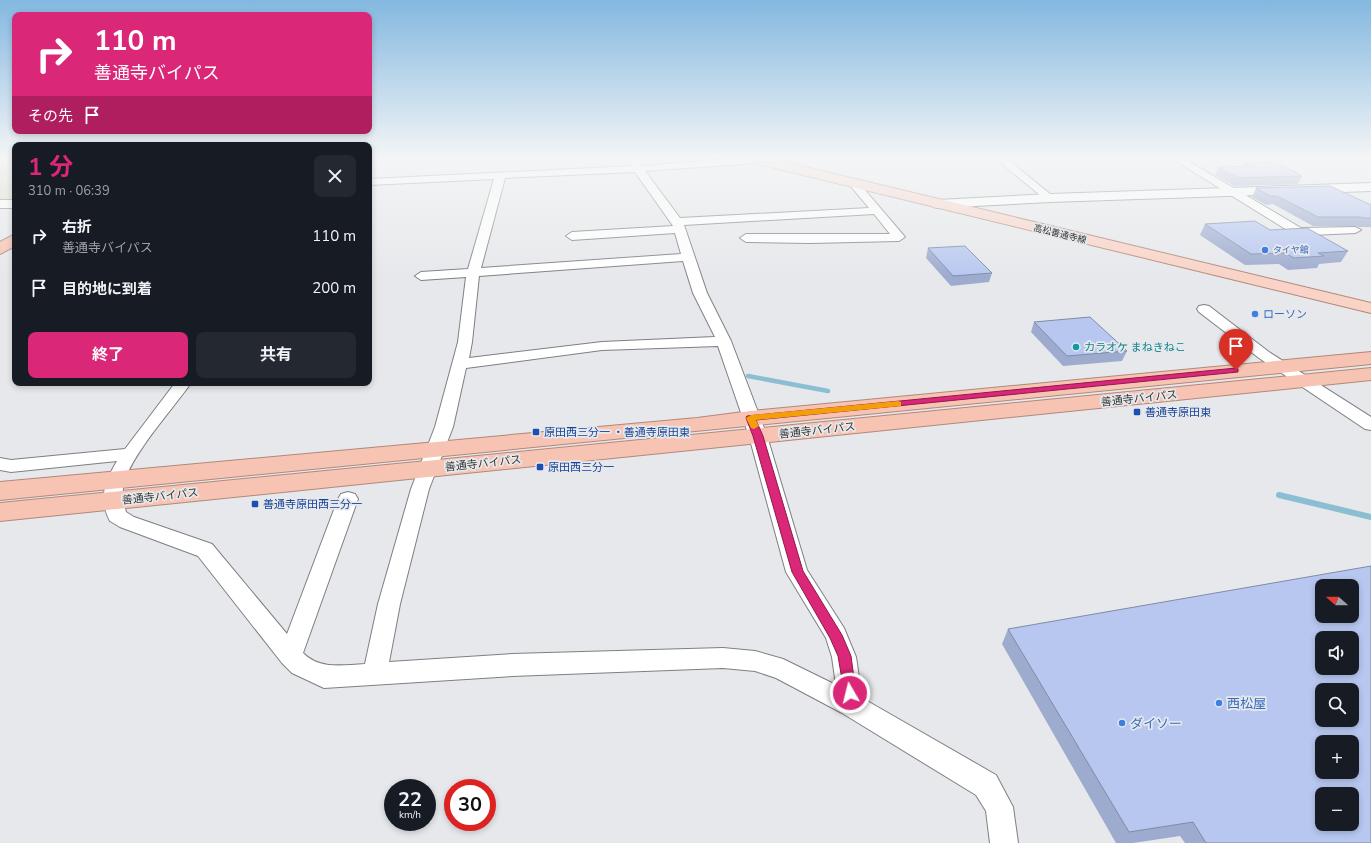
<!DOCTYPE html>
<html lang="ja">
<head>
<meta charset="utf-8">
<style>
	:root { --surface:#171b24; --page:#242831; --text:#f1f3f6; --muted:#9ea1a6; --accent:#db2777 }
	body { margin:0; font-family:"Nunito Sans","Noto Sans JP",sans-serif; background:var(--page); color:var(--text); height:100vh; display:flex; flex-direction:column; font-size:15px; white-space:nowrap }
	* { box-sizing:border-box; margin:0 }
	p { font-size:13px; color:var(--muted) }
	.icon { flex:none; width:22px; height:22px; fill:none; stroke:currentColor; stroke-width:2; stroke-linecap:round; stroke-linejoin:round }
	.map { position:relative; flex:1; overflow:hidden }
	.side { position:absolute; left:12px; top:142px; width:360px; height:244px; display:flex; flex-direction:column; background:var(--surface); border-radius:8px; box-shadow:0 2px 6px #0003 }
	.side>* { flex:none }
	.top-card { position:absolute; left:12px; top:12px; width:360px; height:122px; border-radius:8px; box-shadow:0 2px 6px #0003; background:#db2777; color:#fff; overflow:hidden }
	.needle { width:26px; rotate:291deg }
	.buttons { position:absolute; left:1315px; top:579px; display:grid; gap:8px }
	.buttons a { display:grid; place-items:center; width:44px; height:44px; border-radius:8px; background:var(--surface); box-shadow:0 2px 6px #0003; font-size:20px }
	.speed { position:absolute; left:384px; top:779px; display:flex; gap:8px; font-size:20px; font-weight:700; text-align:center }
	.speed>* { display:grid; place-content:center; width:52px; height:52px; border-radius:50%; background:var(--surface); box-shadow:0 2px 6px #0003; line-height:1 }
	.speed small { font-size:10px; font-weight:400 }
	.speed .limit { border:6px solid #d22; background:#fff; color:#111 }
	.pin { position:absolute; display:grid; place-items:center; width:34px; height:34px; color:#fff; margin:-41px -17px; border-radius:50% 50% 50% 0; rotate:-45deg; box-shadow:0 0 4px #0007 }
	.pin .icon { rotate:45deg }
	.me { position:absolute; width:44px; margin:-22px; rotate:352deg; stroke-linejoin:round; filter:drop-shadow(0 0 3px #0008) }
	.turn { display:flex; align-items:center; gap:14px; height:84px; padding:0 16px; font-size:18px }
	.turn .icon { width:52px; height:52px; stroke-width:2.5 }
	.turn b { display:block; font-size:28px; line-height:34px }
	.then { display:flex; align-items:center; height:38px; padding:0 16px; background:#0003; gap:8px; font-size:15px }
	.round { display:grid; place-items:center; flex:none; width:42px; height:42px; border-radius:8px; background:var(--page) }
	.summary { display:flex; align-items:center; justify-content:space-between; height:68px; padding:0 16px }
	h1 { font-size:24px; font-weight:700; line-height:30px; color:var(--accent) }
	.primary-button { display:flex; gap:8px; margin-top:auto; padding:8px 16px }
	.primary-button a { flex:1; height:46px; border-radius:8px; background:var(--accent); color:#fff; font-size:16px; font-weight:700; line-height:46px; text-align:center }
	.primary-button a+a { background:var(--page); color:var(--text) }
	ul { padding:0; list-style:none }
	li { display:flex; align-items:center; gap:12px; height:52px; padding:0 16px }
	li div { flex:1 }
	li b { display:block; font-size:15px }
	li em { font-style:normal }
	.map>svg:first-child { display:block }
	.green { fill:#d5dcc0 }
	.lines { fill:none; stroke-linecap:round; stroke-linejoin:round }
	.stream-far1 { stroke:#8cbed3; stroke-width:4.5 }
	.stream { stroke:#8cbed3; stroke-width:6 }
	.minor-casing { stroke:#7e7f82; stroke-width:2 }
	.tertiary-casing { stroke:#7e7f82; stroke-width:2 }
	.primary-casing { stroke:#b1887b; stroke-width:2 }
	.trunk-casing { stroke:#b1887b; stroke-width:2 }
	.minor { fill:#fff; fill-rule:evenodd }
	.tertiary { fill:#fff; fill-rule:evenodd }
	.primary { fill:#f9d3c6; fill-rule:evenodd }
	.trunk { fill:#f7c4b3; fill-rule:evenodd }
	.wall { fill:#9dabce }
	.building { fill:#b7c7f0; stroke:#808ba8; fill-rule:evenodd }
	.route { fill:#db2777; stroke:#8e194d }
	.slow { fill:#f59e0b }
	.shop-dot { fill:#3f7fe0; stroke:#e7e8eb; stroke-width:1.5 }
	.culture-dot { fill:#0f9aa8; stroke:#e7e8eb; stroke-width:1.5 }
	.transit-dot { fill:#1a4fb4; stroke:#e7e8eb; stroke-width:1.5 }
	.labels { text-anchor:middle; stroke-width:3.5; stroke-linejoin:round; paint-order:stroke }
	.far-street-label { font-size:9px; fill:#343435; stroke:#e7e8eb }
	.far-shop-label { font-size:9px; fill:#366cbe; stroke:#e7e8eb; text-anchor:start }
	.shop-label { font-size:11px; fill:#366cbe; stroke:#e7e8eb; text-anchor:start }
	.culture-label { font-size:11px; fill:#0d838f; stroke:#e7e8eb; text-anchor:start }
	.street-label { font-size:11px; fill:#343435; stroke:#e7e8eb }
	.transit-label { font-size:11px; fill:#164399; stroke:#e7e8eb; text-anchor:start }
	.near-shop-label { font-size:13px; fill:#366cbe; stroke:#e7e8eb; text-anchor:start }
</style>
</head>
<body>
<div class="map">
<svg width="1371" height="843" viewBox="0 0 1371 843">
	<rect width="100%" height="100%" fill="#e7e8eb"/>
	<!-- green -->
	<polygon class="green" points="0,158 15,158 15,199 0,200"/>
	<g class="lines">
		<!-- stream-far1 -->
		<polyline class="stream-far1" points="748,376 828,391"/>
		<!-- stream -->
		<polyline class="stream" points="1279,495 1371,517"/>
		<defs>
			<g id="minor">
				<path d="M629,158H639L642,166L739,158H788L784,161L645,171L680,218L869,208L849,184L854,181L858,182L905,237L899,241L810,243L746,242L740,238L746,234H890L874,214L684,225L707,293L731,341L767,436L807,570L844,628L856,657L862,698L996,775L1013,807L1018,843H990L986,811L976,795L842,713L776,678L755,671L723,668L512,676L324,688L292,673L282,663L198,556L120,527L110,521C98,499 105,481 117,461L11,472L0,470V458L11,460L125,449L175,383H191C171,411 137,448 125,479C121,489 123,502 126,512L134,517L212,544L287,634L338,499L341,494L348,492L355,494L358,499L303,653C320,670 343,665 365,664L378,604L411,489L435,427L458,342L466,277L421,280L415,276L421,272L468,269L494,179L369,185V179L632,166ZM635,172L673,226L572,232L566,236L572,240L675,233L681,254L481,268L505,178ZM683,261L693,293L715,337L602,342L469,358L472,342L479,276ZM718,346L749,436L786,572L826,638L832,657L836,685L783,659L755,651L723,648L512,654L389,662L400,604L429,489L453,427L466,368L602,350Z"/>
				<polygon points="995,158 1006,158 1055,198 1050,201 1046,200"/>
				<polygon points="1171,158 1183,158 1301,228 1355,227 1361,230 1355,233 1312,235 1318,240 1312,244 1308,243"/>
				<polygon points="1204,305 1209,306 1269,352 1371,417 1371,430 1365,429 1259,358 1199,312 1197,309 1199,306"/>
			</g>
			<g id="tertiary">
				<polygon points="1371,183 1371,191 1050,202 938,208 933,207 931,204 933,201 938,200 1050,194"/>
				<rect x="0" y="200" width="15" height="8"/>
			</g>
			<polygon id="primary" points="744,158 768,158 1371,303 1371,313 750,162"/>
			<g id="trunk">
				<polygon points="15,234 15,246 0,254 0,242"/>
				<polygon points="1371,352 1371,364 0,500 0,482 697,418 751,411"/>
				<polygon points="1371,368 1371,380 0,521 0,503"/>
			</g>
		</defs>
		<!-- minor casing -->
		<use href="#minor" class="minor-casing"/>
		<!-- tertiary casing -->
		<use href="#tertiary" class="tertiary-casing"/>
		<!-- primary casing -->
		<use href="#primary" class="primary-casing"/>
		<!-- trunk casing -->
		<use href="#trunk" class="trunk-casing"/>
		<!-- minor -->
		<use href="#minor" class="minor"/>
		<!-- tertiary -->
		<use href="#tertiary" class="tertiary"/>
		<!-- primary -->
		<use href="#primary" class="primary"/>
		<!-- trunk -->
		<use href="#trunk" class="trunk"/>
	</g>
	<!-- wall -->
	<g class="wall">
		<polygon points="1245,163 1302,176 1298,184 1234,186 1215,175 1218,167 1243,166"/>
		<polygon points="1256,188 1371,205 1371,227 1359,227 1355,226 1313,226 1273,204 1266,205 1252,197"/>
		<polygon points="1205,224 1270,230 1348,251 1341,262 1319,264 1317,268 1288,270 1279,264 1245,265 1200,235"/>
		<polygon points="928,248 992,273 989,282 951,286 926,258"/>
		<polygon points="1034,322 1127,351 1122,361 1063,366 1031,332"/>
		<polygon points="1008,629 1371,843 1185,843 1180,836 1133,843 1116,843 1002,644"/>
	</g>
	<!-- building -->
	<g class="building">
		<polygon points="1275,162 1302,176 1238,178 1218,167 1250,166 1245,163"/>
		<polygon points="1330,186 1371,205 1371,218 1364,218 1360,217 1318,217 1277,196 1270,196 1256,188"/>
		<polygon points="1255,221 1270,230 1307,228 1348,251 1318,253 1324,256 1294,258 1285,253 1251,254 1205,224"/>
		<polygon points="965,246 992,273 953,276 928,248"/>
		<polygon points="1090,317 1127,351 1067,356 1034,322"/>
		<path d="M1371,566V843H1206L1193,822L1129,832L1008,629ZM1322,586H1352V616H1322ZM1322,638H1352V668H1322ZM1322,690H1352V720H1322ZM1322,742H1352V772H1322ZM1322,794H1352V824H1322Z"/>
	</g>
	<!-- sky -->
	<linearGradient id="sky" x2="0" y2="1"><stop stop-color="#83b8e0"/><stop offset="0.57" stop-color="#f4f5f6"/><stop offset="1" stop-color="#f4f5f6" stop-opacity="0"/></linearGradient>
	<rect width="1371" height="277" fill="url(#sky)"/>
	<!-- route -->
	<polygon class="route" points="1236,368 1238,369 1238,372 756,420 763,436 803,571 842,635 851,656 856,693 854,697 850,699 845,697 838,656 830,638 792,572 753,436 746,418 747,416"/>
	<!-- slow -->
	<polygon class="slow" points="898,401 901,402 901,406 756,420 759,426 754,429 751,428 746,418 751,415"/>
	<!-- markers -->
	<g class="shop-dot">
		<circle cx="1265" cy="250" r="4"/>
		<circle cx="1255" cy="314" r="4"/>
		<circle cx="1219" cy="703" r="4"/>
		<circle cx="1122" cy="723" r="4"/>
	</g>
	<circle class="culture-dot" cx="1076" cy="347" r="4"/>
	<g class="transit-dot">
		<rect x="1133" y="408" width="8" height="8" rx="2"/>
		<rect x="532" y="428" width="8" height="8" rx="2"/>
		<rect x="536" y="463" width="8" height="8" rx="2"/>
		<rect x="251" y="500" width="8" height="8" rx="2"/>
	</g>
	<g class="labels">
		<!-- far-street labels -->
		<g class="far-street-label">
			<text transform="translate(1060 234) rotate(14)" y="3">高松善通寺線</text>
		</g>
		<!-- far-shop labels -->
		<g class="far-shop-label">
			<text x="1273" y="253">タイヤ館</text>
		</g>
		<!-- shop labels -->
		<g class="shop-label">
			<text x="1263" y="318">ローソン</text>
		</g>
		<!-- culture labels -->
		<g class="culture-label">
			<text x="1084" y="351">カラオケ まねきねこ</text>
		</g>
		<!-- street labels -->
		<g class="street-label">
			<text transform="translate(1139 398) rotate(-6)" y="4">善通寺バイパス</text>
			<text transform="translate(817 430) rotate(-6)" y="4">善通寺バイパス</text>
			<text transform="translate(483 463) rotate(-6)" y="4">善通寺バイパス</text>
			<text transform="translate(160 496) rotate(-6)" y="4">善通寺バイパス</text>
		</g>
		<!-- transit labels -->
		<g class="transit-label">
			<text x="1145" y="416">善通寺原田東</text>
			<text x="544" y="436">原田西三分一 ・善通寺原田東</text>
			<text x="548" y="471">原田西三分一</text>
			<text x="263" y="508">善通寺原田西三分一</text>
		</g>
		<!-- near-shop labels -->
		<g class="near-shop-label">
			<text x="1227" y="708">西松屋</text>
			<text x="1130" y="728">ダイソー</text>
		</g>
	</g>
</svg>
<div class="buttons">
<a><svg class="needle" viewBox="-14 -14 28 28"><path d="M0-13l5 13h-10z" fill="#e53935"/><path d="M0 13l5-13h-10z" fill="#9ea1a6"/></svg></a>
<a><svg class="icon" aria-label="sound" viewBox="0 0 24 24"><path d="M4 9h4l5-4v14l-5-4H4zM17 9q2 3 0 6"/></svg></a>
<a><svg class="icon" aria-label="search" viewBox="0 0 24 24"><circle cx="10" cy="10" r="6"/><path d="M15 15l6 6"/></svg></a>
<a>+</a>
<a>−</a>
</div>
<div class="speed"><div>22<small>km/h</small></div><div class="limit">30</div></div>
<div class="pin" style="left:1236px;top:370px;background:#d93025"><svg class="icon" aria-label="arrive" viewBox="0 0 24 24"><path d="M6 21V4h12l-3 4 3 4H6"/></svg></div>
<svg class="me" style="left:850px;top:693px" viewBox="-20 -20 40 40"><circle r="17" fill="#db2777" stroke="#fff" stroke-width="3"/><path d="M0-11L8 9 0 5-8 9z" fill="#fff"/></svg>
<div class="top-card">
<div class="turn"><svg class="icon" aria-label="right" viewBox="0 0 24 24"><path d="M7 20v-9h11M14 6l5 5-5 5"/></svg><div><b>110 m</b>善通寺バイパス</div></div>
<div class="then">その先<svg class="icon" aria-label="arrive" viewBox="0 0 24 24"><path d="M6 21V4h12l-3 4 3 4H6"/></svg></div>
</div>
<section class="side">
<div class="summary"><div><h1>1 分</h1><p>310 m · 06:39</p></div><a class="round"><svg class="icon" aria-label="close" viewBox="0 0 24 24"><path d="M6 6l12 12M18 6L6 18"/></svg></a></div>
<ul>
<li><svg class="icon" aria-label="right" viewBox="0 0 24 24"><path d="M7 20v-9h11M14 6l5 5-5 5"/></svg><div><b>右折</b><p>善通寺バイパス</p></div><em>110 m</em></li>
<li><svg class="icon" aria-label="arrive" viewBox="0 0 24 24"><path d="M6 21V4h12l-3 4 3 4H6"/></svg><div><b>目的地に到着</b></div><em>200 m</em></li>
</ul>
<div class="primary-button"><a>終了</a><a>共有</a></div>
</section>
</div>
</body>
</html>
